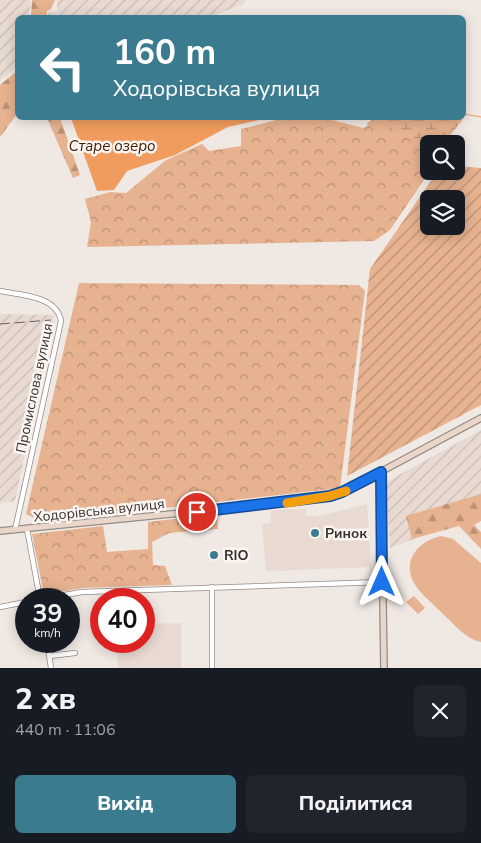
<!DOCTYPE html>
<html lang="uk">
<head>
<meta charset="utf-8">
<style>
	:root { --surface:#171b24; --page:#20242c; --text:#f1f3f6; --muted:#9ea1a6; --accent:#3b7b8f }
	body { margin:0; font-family:"Nunito Sans",sans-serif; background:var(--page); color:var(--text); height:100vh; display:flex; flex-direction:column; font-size:19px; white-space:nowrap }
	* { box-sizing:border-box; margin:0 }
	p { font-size:16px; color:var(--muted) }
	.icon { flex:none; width:28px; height:28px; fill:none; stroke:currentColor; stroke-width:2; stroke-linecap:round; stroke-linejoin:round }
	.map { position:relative; height:668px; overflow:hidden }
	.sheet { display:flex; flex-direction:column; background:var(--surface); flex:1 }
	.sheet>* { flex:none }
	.hud { position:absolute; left:15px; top:15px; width:451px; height:105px; border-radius:8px; box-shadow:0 2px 12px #0003; background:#3b7b8f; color:#fff; overflow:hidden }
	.fabs { position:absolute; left:420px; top:135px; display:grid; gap:10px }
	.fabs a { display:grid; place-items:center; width:45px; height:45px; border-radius:8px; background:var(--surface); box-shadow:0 2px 12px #0003; font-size:25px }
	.speed { position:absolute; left:15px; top:588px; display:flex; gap:10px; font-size:25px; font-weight:700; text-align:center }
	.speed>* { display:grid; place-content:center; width:65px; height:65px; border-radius:50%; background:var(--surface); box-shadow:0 2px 12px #0003; line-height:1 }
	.speed small { font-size:12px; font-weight:400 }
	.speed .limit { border:8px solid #d22; background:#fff; color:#111 }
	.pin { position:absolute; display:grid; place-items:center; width:42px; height:42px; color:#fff; margin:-21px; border:2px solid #fff; border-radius:50%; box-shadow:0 1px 5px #0007 }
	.me { position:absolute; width:55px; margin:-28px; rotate:0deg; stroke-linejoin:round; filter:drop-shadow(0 0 4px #0008) }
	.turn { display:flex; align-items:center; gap:18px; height:105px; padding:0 15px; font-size:22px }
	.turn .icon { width:65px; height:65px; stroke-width:2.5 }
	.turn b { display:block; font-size:35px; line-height:42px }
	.round { display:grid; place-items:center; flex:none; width:52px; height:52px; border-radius:8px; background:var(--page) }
	.headline { display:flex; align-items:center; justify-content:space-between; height:85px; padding:0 15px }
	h1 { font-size:30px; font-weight:800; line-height:38px }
	.cta { display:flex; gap:10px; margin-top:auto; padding:10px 15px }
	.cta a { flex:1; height:58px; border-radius:8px; background:var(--accent); color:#fff; font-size:20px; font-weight:800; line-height:58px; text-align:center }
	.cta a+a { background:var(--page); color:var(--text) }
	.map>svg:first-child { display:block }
	.built { fill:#e8dad1 }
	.industrial { fill:url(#industrial-furrows) }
	.forest { fill:url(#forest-firs) }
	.wetland { fill:url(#wetland-marsh) }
	.park { fill:url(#park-crowns) }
	.garden { fill:url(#garden-furrows); fill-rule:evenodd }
	.pitch { fill:#e6b28f }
	.water { fill:#f09c5e }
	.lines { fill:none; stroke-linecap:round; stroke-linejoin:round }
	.stream { stroke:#f09c5e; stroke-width:1 }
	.street-casing { stroke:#938c88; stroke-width:6 }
	.secondary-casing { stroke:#938c88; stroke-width:8 }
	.street { stroke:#fff; stroke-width:4.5 }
	.secondary { stroke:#e9d6c9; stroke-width:5.5 }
	.rail { stroke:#65615e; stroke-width:1; stroke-dasharray:10 5; stroke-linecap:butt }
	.route-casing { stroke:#114b97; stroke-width:12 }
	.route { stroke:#1a73e8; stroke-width:9 }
	.slow { stroke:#f59e0b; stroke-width:9 }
	.poi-dot { fill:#3b7b8f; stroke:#fdf5f1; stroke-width:2 }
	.labels { text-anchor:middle; stroke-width:5; stroke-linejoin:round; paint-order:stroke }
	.street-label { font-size:14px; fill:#363331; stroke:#fdf5f1 }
	.poi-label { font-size:14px; font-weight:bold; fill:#363331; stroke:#fdf5f1; text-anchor:start }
	.water-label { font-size:15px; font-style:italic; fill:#412005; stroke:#fdf5f1 }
</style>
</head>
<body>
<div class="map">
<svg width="481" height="668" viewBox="0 0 481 668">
	<defs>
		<pattern id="industrial-furrows" width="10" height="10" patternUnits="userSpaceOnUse" patternTransform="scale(1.25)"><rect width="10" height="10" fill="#e8dad1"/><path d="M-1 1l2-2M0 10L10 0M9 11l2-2" fill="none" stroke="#c8bcb4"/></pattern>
		<pattern id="forest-firs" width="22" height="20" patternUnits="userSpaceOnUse" patternTransform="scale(1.25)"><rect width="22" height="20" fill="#e6b28f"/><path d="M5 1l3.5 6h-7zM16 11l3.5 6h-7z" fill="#bb9175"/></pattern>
		<pattern id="wetland-marsh" width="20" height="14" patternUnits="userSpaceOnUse" patternTransform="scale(1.25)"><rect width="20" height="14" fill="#e6b28f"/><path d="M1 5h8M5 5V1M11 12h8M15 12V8" fill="none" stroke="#bb9175"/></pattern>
		<pattern id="park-crowns" width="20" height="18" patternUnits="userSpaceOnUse" patternTransform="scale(1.25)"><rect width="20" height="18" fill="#e6b28f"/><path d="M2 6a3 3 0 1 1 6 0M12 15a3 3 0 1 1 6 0" fill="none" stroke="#bb9175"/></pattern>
		<pattern id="garden-furrows" width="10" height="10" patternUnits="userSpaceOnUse" patternTransform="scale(1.25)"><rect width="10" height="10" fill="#e6b28f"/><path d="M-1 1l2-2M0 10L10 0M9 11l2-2" fill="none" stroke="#bb9175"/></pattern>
	</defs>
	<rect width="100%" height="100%" fill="#f0e8e3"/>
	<!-- built -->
	<g class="built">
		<polygon points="367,504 371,567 266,571 262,524 271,523 271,510 306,509 306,516 320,516"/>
		<polygon points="181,623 181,668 118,668 117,641 144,641 144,624"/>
	</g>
	<!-- industrial -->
	<g class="industrial">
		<polygon points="0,0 31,0 29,17 18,18 17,67 0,81"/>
		<polygon points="57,0 246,0 244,4 209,17 49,17 48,13 57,11"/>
		<polygon points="0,314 54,315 15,501 0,503"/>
		<polygon points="481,430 481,513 390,548 386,482"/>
	</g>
	<!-- forest -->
	<g class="forest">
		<polygon points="32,0 55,0 51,9 47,11 47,17 31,17"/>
		<polygon points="17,71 17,114 0,137 0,85"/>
		<polygon points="47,118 60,118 80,175 73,178"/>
		<polygon points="481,494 481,521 474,525 481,532 481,549 459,526 412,539 406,516"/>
	</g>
	<!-- wetland -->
	<polygon class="wetland" points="375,118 463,118 463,119 449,137 415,146 368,126 367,123"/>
	<!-- park -->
	<g class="park">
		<polygon points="276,120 332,120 363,128 378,120 416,141 436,144 429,144 430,171 390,230 374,241 87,247 91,222 85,199 110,192 126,193 166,160 202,144 209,151 241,146 241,129"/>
		<polygon points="79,283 359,285 365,291 340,488 43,522 26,514"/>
		<polygon points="217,514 218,529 169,533 152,542 153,565 165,566 172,585 82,588 44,595 32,534 103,526 107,552 148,549 148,522"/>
	</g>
	<!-- garden -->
	<path class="garden" d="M456,166L481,168V405L347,476L370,269L438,171H456ZM429,199H456V226H429Z"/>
	<!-- pitch -->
	<g class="pitch">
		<path d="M441,536L453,539L481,563V642C466,639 455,625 444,615C434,604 419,594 413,581C402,558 421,540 441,536Z"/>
		<polygon points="414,596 425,608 418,614 406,602"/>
	</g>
	<!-- water -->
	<polygon class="water" points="71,118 268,118 228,127 175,155 127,171 114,190 97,191"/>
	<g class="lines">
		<!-- stream -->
		<polyline class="stream" points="464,114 481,117"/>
		<defs>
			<g id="street">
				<path d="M0,291C21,295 57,296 61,321L15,530"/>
				<polyline points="27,529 40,599"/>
				<polyline points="212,587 212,668"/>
				<polyline points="41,599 82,592 382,582"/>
				<polyline points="0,607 26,602"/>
				<polyline points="47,641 51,668"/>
				<polyline points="49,656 75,653"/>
			</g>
			<g id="secondary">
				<polyline points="381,472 384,668"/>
				<polyline points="0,531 292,502 343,492 481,418"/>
			</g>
		</defs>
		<!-- street casing -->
		<use href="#street" class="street-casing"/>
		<!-- secondary casing -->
		<use href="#secondary" class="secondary-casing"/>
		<!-- street -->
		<use href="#street" class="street"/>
		<!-- secondary -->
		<use href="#secondary" class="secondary"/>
		<!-- rail -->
		<polyline class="rail" points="0,324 51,320"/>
	</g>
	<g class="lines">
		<defs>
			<polyline id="route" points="197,512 330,496 342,492 381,472 382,582"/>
		</defs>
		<!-- route casing -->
		<use href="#route" class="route-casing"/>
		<!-- route -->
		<use href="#route" class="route"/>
		<!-- slow -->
		<polyline class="slow" points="287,503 330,496 346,491"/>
	</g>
	<!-- markers -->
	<g class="poi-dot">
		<circle cx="315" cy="533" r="5"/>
		<circle cx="214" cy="555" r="5"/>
	</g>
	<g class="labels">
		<!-- street labels -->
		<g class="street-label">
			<text transform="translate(34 388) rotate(-78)" y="5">Промислова вулиця</text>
			<text transform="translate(99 510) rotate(-6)" y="5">Ходорівська вулиця</text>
		</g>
		<!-- poi labels -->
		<g class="poi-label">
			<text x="325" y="538">Ринок</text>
			<text x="224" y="560">RIO</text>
		</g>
		<!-- water labels -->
		<g class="water-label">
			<text x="112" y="151">Старе озеро</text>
		</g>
	</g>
</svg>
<div class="fabs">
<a><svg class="icon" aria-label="search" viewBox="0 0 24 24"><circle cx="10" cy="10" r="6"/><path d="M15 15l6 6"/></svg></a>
<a><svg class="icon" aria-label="layers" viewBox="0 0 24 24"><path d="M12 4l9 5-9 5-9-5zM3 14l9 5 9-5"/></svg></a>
</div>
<div class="speed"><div>39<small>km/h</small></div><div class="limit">40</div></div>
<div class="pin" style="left:197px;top:512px;background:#d93025"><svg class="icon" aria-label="arrive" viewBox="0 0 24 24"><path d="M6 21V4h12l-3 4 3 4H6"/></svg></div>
<svg class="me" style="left:382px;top:582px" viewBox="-20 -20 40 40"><path d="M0-17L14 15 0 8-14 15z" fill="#1a73e8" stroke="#fff" stroke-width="4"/></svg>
<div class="hud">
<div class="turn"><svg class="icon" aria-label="left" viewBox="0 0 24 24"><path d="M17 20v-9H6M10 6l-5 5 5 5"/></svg><div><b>160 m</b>Ходорівська вулиця</div></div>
</div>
</div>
<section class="sheet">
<div class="headline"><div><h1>2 хв</h1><p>440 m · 11:06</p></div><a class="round"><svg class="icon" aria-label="close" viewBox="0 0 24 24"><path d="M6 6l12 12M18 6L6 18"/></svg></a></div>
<div class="cta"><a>Вихід</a><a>Поділитися</a></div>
</section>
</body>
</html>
